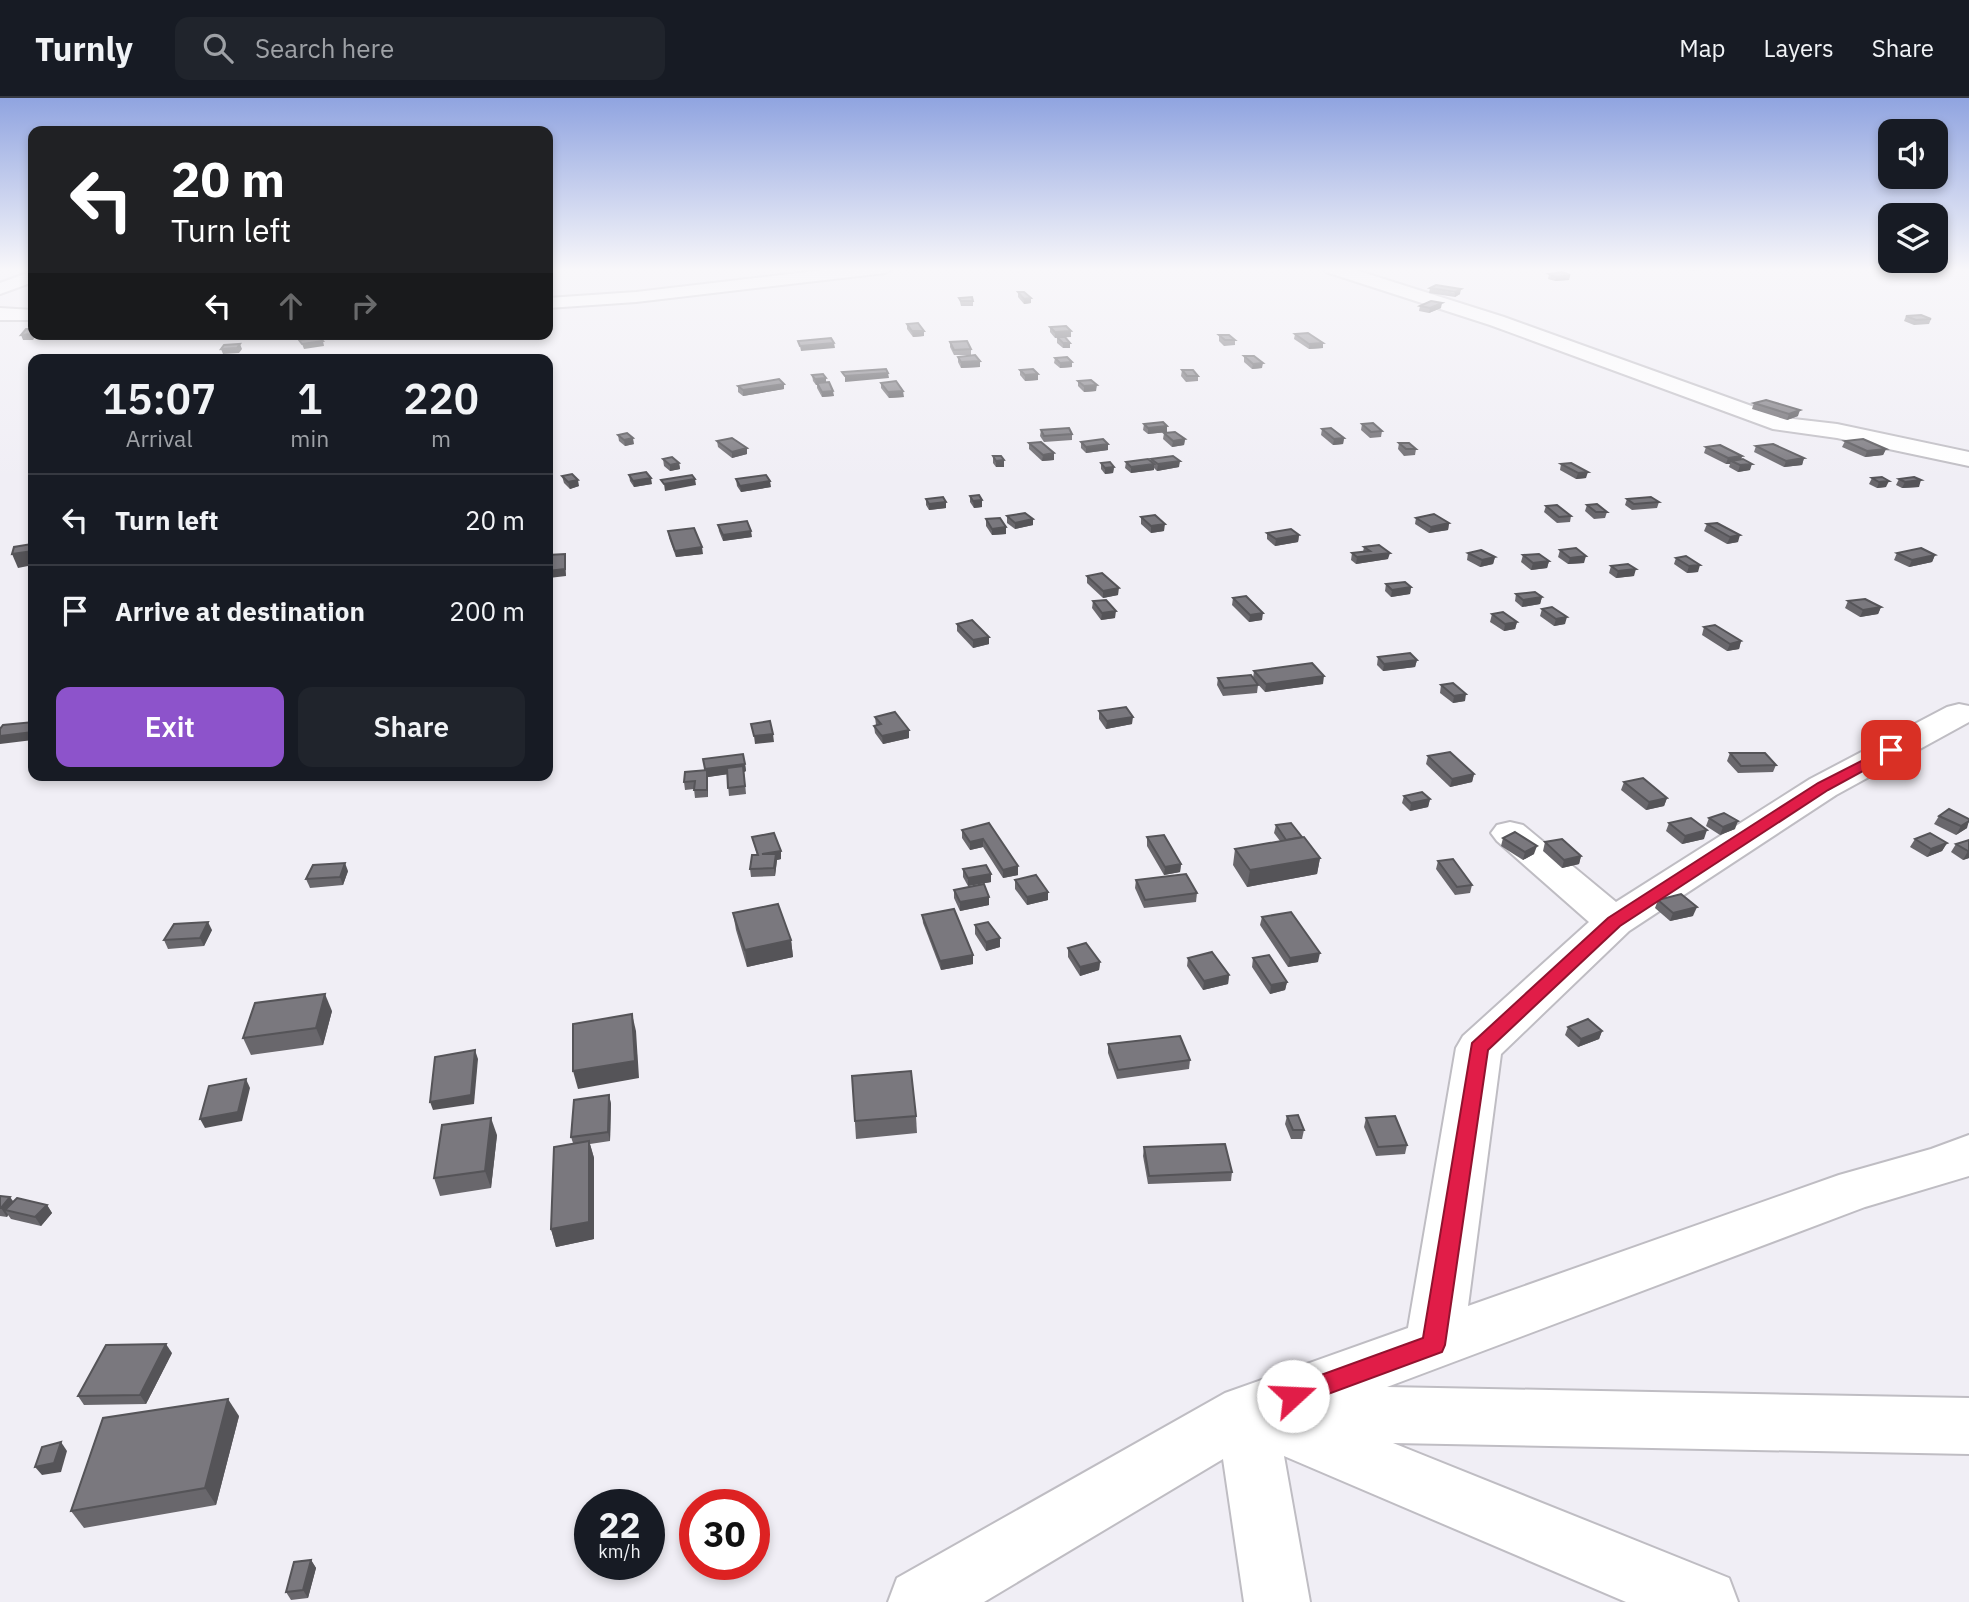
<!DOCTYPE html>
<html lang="en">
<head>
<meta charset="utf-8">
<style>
	:root { --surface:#171b24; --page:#20242c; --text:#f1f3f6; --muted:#9ea1a6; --line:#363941; --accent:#8d53cb }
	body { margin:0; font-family:"IBM Plex Sans",sans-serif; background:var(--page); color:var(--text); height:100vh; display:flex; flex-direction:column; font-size:26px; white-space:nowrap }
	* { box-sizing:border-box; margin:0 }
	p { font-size:23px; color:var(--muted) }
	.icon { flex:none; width:38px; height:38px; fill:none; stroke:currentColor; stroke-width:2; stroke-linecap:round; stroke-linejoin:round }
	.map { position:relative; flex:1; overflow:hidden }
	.sheet { position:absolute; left:28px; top:256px; width:525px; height:427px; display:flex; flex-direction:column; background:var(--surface); border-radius:14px; box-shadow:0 4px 10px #0003 }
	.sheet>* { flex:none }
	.guide { position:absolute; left:28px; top:28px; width:525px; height:214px; border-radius:14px; box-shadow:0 4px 10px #0003; background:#202124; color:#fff; overflow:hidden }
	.fabs { position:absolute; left:1878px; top:21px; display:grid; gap:14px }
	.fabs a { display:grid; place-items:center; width:70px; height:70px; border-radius:14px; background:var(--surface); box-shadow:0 4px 10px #0003; font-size:35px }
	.speed { position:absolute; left:574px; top:1391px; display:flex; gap:14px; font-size:35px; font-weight:700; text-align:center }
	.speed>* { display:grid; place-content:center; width:91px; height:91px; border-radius:50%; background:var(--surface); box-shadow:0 4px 10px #0003; line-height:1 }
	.speed small { font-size:18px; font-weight:400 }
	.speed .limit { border:10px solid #d22; background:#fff; color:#111 }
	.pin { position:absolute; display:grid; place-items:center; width:60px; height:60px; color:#fff; margin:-30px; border-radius:14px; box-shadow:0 4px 10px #0006 }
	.me { position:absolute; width:77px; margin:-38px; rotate:70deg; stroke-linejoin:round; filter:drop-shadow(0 0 5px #0008) }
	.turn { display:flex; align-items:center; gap:24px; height:147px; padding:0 28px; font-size:32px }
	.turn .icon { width:91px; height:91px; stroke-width:2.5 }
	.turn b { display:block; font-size:49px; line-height:60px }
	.lanes { display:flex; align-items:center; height:66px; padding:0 28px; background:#0003; justify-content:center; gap:35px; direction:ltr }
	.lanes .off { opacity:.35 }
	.eta { display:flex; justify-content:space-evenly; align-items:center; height:119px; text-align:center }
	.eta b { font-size:42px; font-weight:600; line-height:49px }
	.primary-button { display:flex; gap:14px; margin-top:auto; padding:14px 28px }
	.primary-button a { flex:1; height:80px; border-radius:14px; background:var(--accent); color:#fff; font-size:28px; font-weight:600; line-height:80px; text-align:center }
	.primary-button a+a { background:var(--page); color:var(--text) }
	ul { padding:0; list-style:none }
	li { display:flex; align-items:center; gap:21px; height:91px; padding:0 28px; border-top:2px solid var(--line) }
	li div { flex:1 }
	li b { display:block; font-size:26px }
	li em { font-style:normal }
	header { display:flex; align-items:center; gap:42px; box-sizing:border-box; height:98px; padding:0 35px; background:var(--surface); border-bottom:2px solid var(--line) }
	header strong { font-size:33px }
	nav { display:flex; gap:38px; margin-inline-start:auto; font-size:24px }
	.search { width:490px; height:63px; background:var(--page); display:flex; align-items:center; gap:18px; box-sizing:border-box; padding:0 24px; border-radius:14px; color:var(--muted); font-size:26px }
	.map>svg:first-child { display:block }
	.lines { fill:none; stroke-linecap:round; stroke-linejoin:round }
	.minor-casing { stroke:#bfbdc3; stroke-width:4 }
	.minor { fill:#fff; fill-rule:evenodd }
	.wall { fill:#69676c }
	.shaded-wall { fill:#555458 }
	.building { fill:#7a787e; stroke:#555458; stroke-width:2 }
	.route { fill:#e11d48; stroke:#92132f; stroke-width:2 }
</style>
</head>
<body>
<header>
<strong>Turnly</strong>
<div class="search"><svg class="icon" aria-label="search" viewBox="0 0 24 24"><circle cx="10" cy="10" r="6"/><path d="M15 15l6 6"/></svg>Search here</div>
<nav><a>Map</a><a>Layers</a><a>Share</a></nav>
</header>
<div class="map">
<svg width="1969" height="1504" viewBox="0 0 1969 1504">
	<rect width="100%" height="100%" fill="#f0eef5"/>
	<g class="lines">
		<defs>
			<g id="minor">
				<polygon points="842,170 893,170 885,175 636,204 548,210 548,200 636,194"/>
				<polygon points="1324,170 1349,170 1504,219 1785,320 1837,326 1969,354 1969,368 1837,340 1773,331 1490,227 1326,174"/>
				<polygon points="33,173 33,184 0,196 0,185"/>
				<polygon points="0,210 33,212 33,222 0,222"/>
				<polygon points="1959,606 1969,608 1969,624 1836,697 1629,833 1501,956 1468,1208 1839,1077 1931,1051 1969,1037 1969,1078 1865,1109 1387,1289 1969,1300 1969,1356 1393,1345 1729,1480 1738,1504 1626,1504 1284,1358 1310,1504 1244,1504 1223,1361 984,1504 888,1504 897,1480 1225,1295 1408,1230 1456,950 1463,938 1589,824 1497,743 1491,735 1497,727 1510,724 1523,727 1616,804 1810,681 1947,609"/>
			</g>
		</defs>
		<!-- minor casing -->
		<use href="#minor" class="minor-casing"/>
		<!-- minor -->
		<use href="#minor" class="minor"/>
	</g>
	<!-- wall -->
	<g class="wall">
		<polygon points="1681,170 1703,170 1703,172 1691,173"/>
		<polygon points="1549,176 1570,177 1569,182 1555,183 1548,181"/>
		<polygon points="1430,190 1460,196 1455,199 1429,195"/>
		<polygon points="1018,194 1031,205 1024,206 1018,199"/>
		<polygon points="959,200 973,203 973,208 961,208"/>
		<polygon points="1420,208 1441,210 1429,215 1419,213"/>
		<polygon points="1906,218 1931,221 1929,226 1914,227 1904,223"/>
		<polygon points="907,226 924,238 913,239 907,231"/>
		<polygon points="1050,229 1071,233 1071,239 1065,239 1070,250 1063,250 1057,245 1057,239 1055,240 1050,234"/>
		<polygon points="137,236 167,236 163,240 139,241"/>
		<polygon points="1295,236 1323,250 1309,251 1294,241"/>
		<polygon points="1219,237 1235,242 1235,247 1224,248 1219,243"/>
		<polygon points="950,244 971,251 971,257 954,257 950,249"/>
		<polygon points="1244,258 1262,270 1252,271 1244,264"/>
		<polygon points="958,259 980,269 961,270 958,264"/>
		<polygon points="1055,260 1072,264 1072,269 1060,270 1054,265"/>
		<polygon points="1020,272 1038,282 1025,283 1020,277"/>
		<polygon points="1182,272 1198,278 1198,283 1186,284 1181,278"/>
		<polygon points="812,277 826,284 834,298 822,299 817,290 817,287 816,287 813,283"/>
		<polygon points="1078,283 1096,293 1084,294 1078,288"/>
		<polygon points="881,285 904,299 889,300 881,290"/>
		<polygon points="738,288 784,291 743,298 738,294"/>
		<polygon points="1754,305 1798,318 1787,322 1752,311"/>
		<polygon points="1144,326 1167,328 1167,334 1148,336 1143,332"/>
		<polygon points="1362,326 1382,333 1381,339 1370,340 1361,332"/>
		<polygon points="1322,331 1344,340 1343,346 1333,347 1321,337"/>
		<polygon points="1041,332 1072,336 1072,342 1044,344 1040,338"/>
		<polygon points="1164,335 1185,341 1184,347 1172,349 1163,341"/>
		<polygon points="618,337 634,346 625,348 619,343"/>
		<polygon points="717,343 747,356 732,360 718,349"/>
		<polygon points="1845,343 1886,351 1883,357 1865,359 1842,349"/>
		<polygon points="1081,344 1108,346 1108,352 1086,355 1081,350"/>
		<polygon points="1029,345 1054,362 1042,363 1029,351"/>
		<polygon points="1399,345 1416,351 1415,357 1404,358 1398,351"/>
		<polygon points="1756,348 1804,360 1802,367 1784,369 1754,354"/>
		<polygon points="1706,349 1742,358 1741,362 1750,372 1738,374 1729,369 1730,366 1726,366 1704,355"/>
		<polygon points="993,358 1004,362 1004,369 996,369 993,365"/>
		<polygon points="663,361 679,365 680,371 670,373 664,368"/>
		<polygon points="1151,361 1179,369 1157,373 1154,370 1154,372 1131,375 1125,370 1126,364 1151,363"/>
		<polygon points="1101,365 1114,369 1113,375 1105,376 1101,371"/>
		<polygon points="1561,366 1586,380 1576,381 1560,372"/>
		<polygon points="629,377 652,386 634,389 630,383"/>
		<polygon points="562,378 579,388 570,391 564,385"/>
		<polygon points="1882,379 1886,389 1877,390 1869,386 1872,380"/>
		<polygon points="736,381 771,389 741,394 737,388"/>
		<polygon points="1899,381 1919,389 1902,390 1896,387"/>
		<polygon points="970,398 982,409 974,410 970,404"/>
		<polygon points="926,401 946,404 946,410 929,412 926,407"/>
		<polygon points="1627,401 1659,404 1657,410 1632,412 1625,407"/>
		<polygon points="1587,407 1607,414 1605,420 1594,421 1585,413"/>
		<polygon points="1546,408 1571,418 1570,424 1557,425 1544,414"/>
		<polygon points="1007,418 1033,421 1033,427 1015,431 1007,425"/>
		<polygon points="1141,419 1164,433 1151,435 1141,426"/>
		<polygon points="1416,420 1449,425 1448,432 1429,435 1415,426"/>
		<polygon points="986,421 1006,429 1006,436 992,437 986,428"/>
		<polygon points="1707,426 1738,444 1727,446 1704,433"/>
		<polygon points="718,427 752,439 723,443 719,433"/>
		<polygon points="668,433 703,456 676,459 669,440"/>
		<polygon points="1267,435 1299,437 1298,444 1275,448 1267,441"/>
		<polygon points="1364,449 1388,461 1356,466 1351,462 1352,455 1363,454"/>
		<polygon points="1560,452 1584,465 1568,466 1558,459"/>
		<polygon points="1468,455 1495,459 1493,466 1480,469 1467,462"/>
		<polygon points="1897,455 1935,457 1932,464 1909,469 1894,462"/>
		<polygon points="1523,457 1549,463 1547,470 1531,472 1521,464"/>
		<polygon points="1676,460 1698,474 1687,475 1674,466"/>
		<polygon points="1611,468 1634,478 1616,480 1609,475"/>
		<polygon points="1087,478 1118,497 1103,500 1087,485"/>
		<polygon points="1386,486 1411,489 1410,496 1391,499 1385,493"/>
		<polygon points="1516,496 1542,499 1540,506 1522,509 1515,503"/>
		<polygon points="1233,500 1262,522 1249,524 1232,507"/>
		<polygon points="1093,503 1115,520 1101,522 1092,510"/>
		<polygon points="1848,503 1881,509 1878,516 1860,519 1845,510"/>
		<polygon points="1542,511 1565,526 1554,528 1540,518"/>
		<polygon points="1492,516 1517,524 1515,531 1504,533 1490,524"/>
		<polygon points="957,526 989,546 973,550 957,533"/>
		<polygon points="1704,529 1741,543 1739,551 1727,553 1702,537"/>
		<polygon points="1378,559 1417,562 1415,569 1383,573 1377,567"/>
		<polygon points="1254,573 1323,586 1265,594 1254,582 1258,587 1257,595 1223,598 1217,587 1218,580 1253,580"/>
		<polygon points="1441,587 1465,603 1453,605 1440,595"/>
		<polygon points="1099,613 1132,626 1106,631 1099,621"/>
		<polygon points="875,619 909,640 883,646 875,635 874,628 876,627"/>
		<polygon points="1730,655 1776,667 1773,674 1738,675 1727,663"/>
		<polygon points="1428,658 1474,676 1472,684 1450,689 1426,666"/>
		<polygon points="745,666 746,673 744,674 746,696 729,698 727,676 708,679 708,699 695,700 694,691 685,692 684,684 704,672"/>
		<polygon points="1624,684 1667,700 1664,708 1646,712 1621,692"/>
		<polygon points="1404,698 1430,701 1428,709 1410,713 1402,705"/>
		<polygon points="1939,718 1967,730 1956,737 1934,726"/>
		<polygon points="1709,720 1735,731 1720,737 1706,728"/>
		<polygon points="989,725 1018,777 1003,780 983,749 970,752 962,740 962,732"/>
		<polygon points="1669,725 1704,741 1682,746 1666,733"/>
		<polygon points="1276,727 1302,739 1320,760 1317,776 1247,789 1233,767 1235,751 1280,743 1274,735"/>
		<polygon points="752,739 781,753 781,761 777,762 775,778 751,779 750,771 757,757"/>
		<polygon points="1147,739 1181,766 1180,774 1164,777 1147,748"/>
		<polygon points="1503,740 1534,756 1523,762 1501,748"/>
		<polygon points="1915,741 1947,745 1942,753 1927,759 1910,749"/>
		<polygon points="1969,742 1969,760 1963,762 1951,754 1956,746"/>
		<polygon points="1545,744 1581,758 1579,766 1562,770 1543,753"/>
		<polygon points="1438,763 1472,787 1470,795 1455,797 1436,771"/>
		<polygon points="963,771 991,776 991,784 968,788 963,779"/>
		<polygon points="348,773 343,787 310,790 306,781"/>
		<polygon points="1015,782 1048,794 1048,802 1027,807 1015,791"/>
		<polygon points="1136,782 1197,795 1196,804 1144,810 1135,790"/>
		<polygon points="954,792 989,807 960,813 954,800"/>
		<polygon points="1658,802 1693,818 1670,823 1655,810"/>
		<polygon points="733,815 791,842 793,859 747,869 736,832"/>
		<polygon points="922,817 973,866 941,872 923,825"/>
		<polygon points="1262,819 1318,864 1288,869 1260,827"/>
		<polygon points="975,827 1000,849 986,853 975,836"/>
		<polygon points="212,832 204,848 168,851 164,842"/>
		<polygon points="1068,850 1100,864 1099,872 1080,878 1068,859"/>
		<polygon points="1188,860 1229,877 1228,886 1203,892 1187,868"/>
		<polygon points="1253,860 1287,884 1285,892 1270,896 1252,869"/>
		<polygon points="332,913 323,947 251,957 243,940"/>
		<polygon points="1568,929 1602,933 1599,941 1578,949 1565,937"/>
		<polygon points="1108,946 1190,962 1189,971 1117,981 1108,955"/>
		<polygon points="852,978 916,1018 917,1035 856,1041"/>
		<polygon points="609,997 611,1006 610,1043 590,1046 594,1060 594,1141 556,1149 551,1131 573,1045 571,1039"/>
		<polygon points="1287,1018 1304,1032 1302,1041 1291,1041 1285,1026"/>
		<polygon points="1366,1020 1407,1047 1405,1056 1376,1058 1364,1029"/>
		<polygon points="497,1037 491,1090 440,1098 434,1080"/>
		<polygon points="1144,1049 1232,1074 1231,1083 1148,1086 1143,1058"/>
		<polygon points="0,1098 14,1104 47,1107 52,1115 41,1128 11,1121 8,1117 7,1119 0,1118"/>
		<polygon points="172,1255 146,1306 84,1307 78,1298"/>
		<polygon points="239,1318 216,1407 84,1430 71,1413"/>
		<polygon points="311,1462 316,1470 308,1500 291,1502 286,1494"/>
	</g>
	<!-- shaded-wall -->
	<g class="shaded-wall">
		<polygon points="1692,170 1703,170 1703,172 1691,173"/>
		<polygon points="1570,177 1569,182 1555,183 1556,179"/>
		<polygon points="1461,191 1460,196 1455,199 1455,194"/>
		<polygon points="1031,200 1031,205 1024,206 1024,201"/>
		<polygon points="1442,205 1441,210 1429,215 1430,210"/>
		<polygon points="33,233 33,236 37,236 33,242 23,242 21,237"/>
		<polygon points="912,233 924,233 924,238 913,239"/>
		<polygon points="1071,233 1071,239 1055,240 1055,234"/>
		<polygon points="323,243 324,248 304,251 302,246"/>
		<polygon points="834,245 835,250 801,253 800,248"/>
		<rect x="1063" y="245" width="7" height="5"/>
		<polygon points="1323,245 1323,250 1309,251 1309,246"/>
		<polygon points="240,246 242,251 239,255 223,256 221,251"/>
		<polygon points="980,263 980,269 961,270 961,264"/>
		<polygon points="1072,264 1072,269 1060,270 1060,265"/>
		<polygon points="1263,265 1262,270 1252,271 1253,266"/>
		<polygon points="888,275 889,280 845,284 845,278"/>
		<polygon points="1038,276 1038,282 1025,283 1025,277"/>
		<polygon points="826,280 826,286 816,287 815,281"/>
		<polygon points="784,286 784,291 743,298 743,292"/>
		<polygon points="1097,287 1096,293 1084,294 1084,288"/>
		<polygon points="833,293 834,298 822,299 822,294"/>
		<polygon points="903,293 904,299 889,300 888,294"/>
		<polygon points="1800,312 1798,318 1787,322 1789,316"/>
		<polygon points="1167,328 1167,334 1148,336 1148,330"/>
		<polygon points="33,334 33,340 32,341 29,335"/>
		<polygon points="633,340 634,346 625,348 624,342"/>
		<polygon points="1344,340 1343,346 1333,347 1334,341"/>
		<polygon points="1185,341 1184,347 1172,349 1173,343"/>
		<polygon points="1108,346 1108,352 1086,355 1086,349"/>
		<polygon points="747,350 747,356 732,360 732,354"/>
		<polygon points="1886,351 1883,357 1865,359 1867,353"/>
		<polygon points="1054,355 1054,362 1042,363 1043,357"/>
		<polygon points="1742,358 1740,364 1731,363 1730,366 1726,366 1728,360"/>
		<polygon points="1804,360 1802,367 1784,369 1786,363"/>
		<polygon points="1004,362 1004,369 996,369 996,363"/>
		<polygon points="1180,363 1179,369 1157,373 1158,366"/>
		<polygon points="679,365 680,371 670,373 670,367"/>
		<polygon points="1154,366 1154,372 1131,375 1131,369"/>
		<polygon points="1752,366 1750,372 1738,374 1740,367"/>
		<polygon points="1114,369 1113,375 1105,376 1105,370"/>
		<polygon points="1588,374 1586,380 1576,381 1578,375"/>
		<polygon points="651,380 652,386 634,389 633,383"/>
		<polygon points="695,381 696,387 665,393 664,386"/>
		<polygon points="578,382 579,388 570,391 568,384"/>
		<polygon points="1921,382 1919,389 1902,390 1905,384"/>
		<polygon points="770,383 771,389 741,394 740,388"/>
		<polygon points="1889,383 1886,389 1877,390 1879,384"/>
		<polygon points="982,402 982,409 974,410 973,403"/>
		<polygon points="946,404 946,410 929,412 929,406"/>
		<polygon points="1033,421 1033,427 1015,431 1015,425"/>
		<polygon points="1449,425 1448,432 1429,435 1431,429"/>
		<polygon points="1165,426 1164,433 1151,435 1151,428"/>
		<polygon points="1006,429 1006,436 992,437 992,431"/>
		<polygon points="751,433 752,439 723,443 723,437"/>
		<polygon points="1299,437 1298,444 1275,448 1276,441"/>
		<polygon points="1740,437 1738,444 1727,446 1730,439"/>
		<polygon points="702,449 703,456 676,459 675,453"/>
		<polygon points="33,453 33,467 18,470 12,456"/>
		<polygon points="1390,455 1388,461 1356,466 1357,459"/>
		<polygon points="565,456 566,478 549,480 548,473"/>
		<polygon points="1935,457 1932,464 1909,469 1912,462"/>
		<polygon points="1586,458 1584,465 1568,466 1570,460"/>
		<polygon points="1495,459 1493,466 1480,469 1482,462"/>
		<polygon points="1549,463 1547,470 1531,472 1533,465"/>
		<polygon points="1700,467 1698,474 1687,475 1689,468"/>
		<polygon points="1636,471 1634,478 1616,480 1618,473"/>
		<polygon points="1411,489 1410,496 1391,499 1392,492"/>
		<polygon points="1119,490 1118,497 1103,500 1103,493"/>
		<polygon points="1542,499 1540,506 1522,509 1523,502"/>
		<polygon points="1881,509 1878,516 1860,519 1863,512"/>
		<polygon points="1116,513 1115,520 1101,522 1102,515"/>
		<polygon points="1263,515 1262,522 1249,524 1250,517"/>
		<polygon points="1567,519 1565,526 1554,528 1556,521"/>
		<polygon points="1517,524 1515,531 1504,533 1505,526"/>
		<polygon points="989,539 989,546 973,550 973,542"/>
		<polygon points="1741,543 1739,551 1727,553 1730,546"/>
		<polygon points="1417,562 1415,569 1383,573 1384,566"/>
		<polygon points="1324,578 1323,586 1265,594 1266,586"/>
		<polygon points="1466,596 1465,603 1453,605 1454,598"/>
		<polygon points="1133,619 1132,626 1106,631 1107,623"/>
		<polygon points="909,632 909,640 883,646 882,638"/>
		<polygon points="33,634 33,642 0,646 0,638"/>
		<polygon points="773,636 774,644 755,646 754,638"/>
		<polygon points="745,666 746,673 744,674 746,696 744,674 708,679 708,699 705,671"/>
		<polygon points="1474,676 1472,684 1450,689 1452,681"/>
		<polygon points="419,677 435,677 420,680"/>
		<polygon points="1667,700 1664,708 1646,712 1649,704"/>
		<polygon points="1430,701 1428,709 1410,713 1411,705"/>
		<polygon points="1738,723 1735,731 1720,737 1723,729"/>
		<polygon points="1969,723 1967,730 1956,737 1961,728"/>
		<polygon points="1707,732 1704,741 1682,746 1685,738"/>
		<polygon points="983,741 983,749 970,752 970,744"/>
		<polygon points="1947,745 1942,753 1927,759 1931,751"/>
		<polygon points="1537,748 1534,756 1523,762 1525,754"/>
		<polygon points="781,753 781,761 777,762 775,778 774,770 762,756"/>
		<polygon points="1968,753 1969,753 1969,760 1963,762"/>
		<polygon points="1581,758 1579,766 1562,770 1564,762"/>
		<polygon points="1320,760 1317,776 1247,789 1250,772"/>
		<polygon points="345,765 348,773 343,787 340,779"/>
		<polygon points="1181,766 1180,774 1164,777 1165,769"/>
		<polygon points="1018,768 1018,777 1003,780 1003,772"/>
		<polygon points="991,776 991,784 968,788 968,780"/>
		<polygon points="1048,794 1048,802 1027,807 1027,799"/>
		<polygon points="989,799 989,807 960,813 960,804"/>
		<polygon points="1697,809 1693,818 1670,823 1673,815"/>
		<polygon points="208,824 212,832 204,848 200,840"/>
		<polygon points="1000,840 1000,849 986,853 986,844"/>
		<polygon points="791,842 793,859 747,869 745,852"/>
		<polygon points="1320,855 1318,864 1288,869 1290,860"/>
		<polygon points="973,857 973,866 941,872 940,863"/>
		<polygon points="1100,864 1099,872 1080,878 1080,869"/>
		<polygon points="1229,877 1228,886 1203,892 1204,883"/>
		<polygon points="1287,884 1285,892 1270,896 1271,887"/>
		<polygon points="325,896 332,913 323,947 316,930"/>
		<polygon points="632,916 636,933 639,980 578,991 573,973"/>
		<polygon points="1602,933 1599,941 1578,949 1581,941"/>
		<polygon points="475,952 478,961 474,1006 433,1012 430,1004"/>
		<polygon points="246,981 250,990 242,1023 205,1030 200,1021"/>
		<polygon points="609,997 611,1006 610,1043 608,1034"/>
		<polygon points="491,1020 497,1037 491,1090 485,1073"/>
		<polygon points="589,1043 594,1060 594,1141 556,1149 551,1131"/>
		<polygon points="10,1099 16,1107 5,1112 8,1117 7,1119 1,1110"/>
		<polygon points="47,1107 52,1115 41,1128 35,1119"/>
		<polygon points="166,1246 172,1255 146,1306 140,1297"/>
		<polygon points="228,1301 239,1318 216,1407 205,1390"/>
		<polygon points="61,1344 67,1353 61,1374 42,1377 35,1369"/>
		<polygon points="311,1462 316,1470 308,1500 303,1492"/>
	</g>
	<!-- building -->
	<g class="building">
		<polygon points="1562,174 1570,177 1556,179 1549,176"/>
		<polygon points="1436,187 1461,191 1455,194 1430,190"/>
		<polygon points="1018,194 1024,194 1031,200 1024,201"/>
		<polygon points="972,199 973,203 961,203 959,200"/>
		<polygon points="1431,203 1442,205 1430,210 1420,208"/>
		<polygon points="1921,217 1931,221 1916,222 1906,218"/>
		<polygon points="918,225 924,233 912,233 907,226"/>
		<polygon points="1066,228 1071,233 1055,234 1050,229"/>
		<polygon points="26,231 33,231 33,233 31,236 21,237"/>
		<polygon points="1308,235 1323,245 1309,246 1295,236"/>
		<polygon points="1219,237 1229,237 1235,242 1225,242"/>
		<polygon points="319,239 323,243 302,246 299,242"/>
		<polygon points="1057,239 1065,239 1070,245 1063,245"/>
		<polygon points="831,240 834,245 800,248 798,243"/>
		<polygon points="967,243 971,251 954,252 950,244"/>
		<polygon points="240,246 237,250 221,251 224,247"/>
		<polygon points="975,257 980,263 961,264 958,259"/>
		<polygon points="1244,258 1254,258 1263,265 1253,266"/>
		<polygon points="1067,259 1072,264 1060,265 1055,260"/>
		<polygon points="886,271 888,275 845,278 842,274"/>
		<polygon points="1033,271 1038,276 1025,277 1020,272"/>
		<polygon points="1182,272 1193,272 1198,278 1187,278"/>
		<polygon points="823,276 826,280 815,281 812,277"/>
		<polygon points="779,281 784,286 743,292 738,288"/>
		<polygon points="1091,282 1097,287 1084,288 1078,283"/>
		<polygon points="896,283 903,293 888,294 881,285"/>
		<polygon points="829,284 833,293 822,294 817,285"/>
		<polygon points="1766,302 1800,312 1789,316 1754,305"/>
		<polygon points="1163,324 1167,328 1148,330 1144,326"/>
		<polygon points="1373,325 1382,333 1371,334 1362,326"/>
		<polygon points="1069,330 1072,336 1044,338 1041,332"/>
		<polygon points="1331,330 1344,340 1334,341 1322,331"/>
		<polygon points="1175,334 1185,341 1173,343 1164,335"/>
		<polygon points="627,335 633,340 624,342 618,337"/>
		<polygon points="732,340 747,350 732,354 717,343"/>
		<polygon points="1103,341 1108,346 1086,349 1081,344"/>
		<polygon points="1863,341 1886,351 1867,353 1845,343"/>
		<polygon points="1041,344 1054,355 1043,357 1029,345"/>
		<polygon points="1399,345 1409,345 1416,351 1406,351"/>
		<polygon points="1773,346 1804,360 1786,363 1756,348"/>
		<polygon points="1720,347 1742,358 1728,360 1706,349"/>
		<polygon points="993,358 1001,358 1004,362 996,363"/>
		<polygon points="1173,358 1180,363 1158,366 1151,361"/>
		<polygon points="672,359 679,365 670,367 663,361"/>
		<polygon points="1148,361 1154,366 1131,369 1126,364"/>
		<polygon points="1743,361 1752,366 1740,367 1731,363"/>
		<polygon points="1110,364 1114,369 1105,370 1101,365"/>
		<polygon points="1571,365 1588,374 1578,375 1561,366"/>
		<polygon points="646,374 651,380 633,383 629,377"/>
		<polygon points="572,376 578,382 568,384 562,378"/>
		<polygon points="692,377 695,381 664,386 661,382"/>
		<polygon points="766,377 770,383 740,388 736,381"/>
		<polygon points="1882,379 1889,383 1879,384 1872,380"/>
		<polygon points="1914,379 1921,382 1905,384 1899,381"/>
		<polygon points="979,397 982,402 973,403 970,398"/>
		<polygon points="943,399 946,404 929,406 926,401"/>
		<polygon points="1651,399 1659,404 1634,406 1627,401"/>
		<polygon points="1597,406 1607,414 1596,414 1587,407"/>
		<polygon points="1557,407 1571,418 1559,419 1546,408"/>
		<polygon points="1025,415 1033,421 1015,425 1007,418"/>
		<polygon points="1434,416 1449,425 1431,429 1416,420"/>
		<polygon points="1155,417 1165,426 1151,428 1141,419"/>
		<polygon points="1000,420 1006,429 992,431 986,421"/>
		<polygon points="747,423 751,433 723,437 718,427"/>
		<polygon points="1717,425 1740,437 1730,439 1707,426"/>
		<polygon points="694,430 702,449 675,453 668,433"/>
		<polygon points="1291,431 1299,437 1276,441 1267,435"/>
		<polygon points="33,441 33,453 12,456 14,449 32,446"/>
		<polygon points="1379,447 1390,455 1357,459 1352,455 1370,453 1364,449"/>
		<polygon points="1576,450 1586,458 1570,460 1560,452"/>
		<polygon points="1921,450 1935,457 1912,462 1897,455"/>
		<polygon points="1481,452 1495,459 1482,462 1468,455"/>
		<polygon points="565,456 565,471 548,473 548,457"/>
		<polygon points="1539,456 1549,463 1533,465 1523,457"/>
		<polygon points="1686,458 1700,467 1689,468 1676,460"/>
		<polygon points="32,463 33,470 30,471"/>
		<polygon points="1628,466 1636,471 1618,473 1611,468"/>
		<polygon points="1102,475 1119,490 1103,493 1087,478"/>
		<polygon points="1405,484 1411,489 1392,492 1386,486"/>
		<polygon points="1535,494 1542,499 1523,502 1516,496"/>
		<polygon points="1246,498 1263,515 1250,517 1233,500"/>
		<polygon points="1865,501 1881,509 1863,512 1848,503"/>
		<polygon points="1106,502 1116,513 1102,515 1093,503"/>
		<polygon points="1552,509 1567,519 1556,521 1542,511"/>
		<polygon points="1503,514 1517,524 1505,526 1492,516"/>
		<polygon points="972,522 989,539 973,542 957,526"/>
		<polygon points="1715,527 1741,543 1730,546 1704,529"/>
		<polygon points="1410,555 1417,562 1384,566 1378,559"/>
		<polygon points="1312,565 1324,578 1266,586 1254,573"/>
		<polygon points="1251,577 1258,587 1224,590 1218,580"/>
		<polygon points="1453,585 1466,596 1454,598 1441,587"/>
		<polygon points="1126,609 1133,619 1107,623 1099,613"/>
		<polygon points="895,614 909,632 882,638 874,628 881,626 875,619"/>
		<polygon points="770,623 773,636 754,638 751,626"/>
		<polygon points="33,624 33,634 0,638 0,631 3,627"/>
		<polygon points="1450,654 1474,676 1452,681 1428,658"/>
		<polygon points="1730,655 1765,655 1776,667 1741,668"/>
		<polygon points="743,656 745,666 705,671 703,661"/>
		<polygon points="743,668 745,688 728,690 727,670"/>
		<polygon points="707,672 707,692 694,692 695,683 684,684 685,674"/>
		<polygon points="1643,680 1667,700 1649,704 1624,684"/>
		<polygon points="1422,694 1430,701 1411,705 1404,698"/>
		<polygon points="1949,711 1969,721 1969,723 1961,728 1939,718"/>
		<polygon points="1724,715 1738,723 1723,729 1709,720"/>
		<polygon points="1691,720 1707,732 1685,738 1669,725"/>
		<polygon points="989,725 1018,768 1003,772 983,741 970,744 962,732"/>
		<polygon points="1291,725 1302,739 1286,742 1276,727"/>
		<polygon points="1515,734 1537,748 1525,754 1503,740"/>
		<polygon points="774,735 781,753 762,756 776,756 774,770 750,771 752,757 758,757 752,739"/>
		<polygon points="1930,735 1947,745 1931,751 1915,741"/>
		<polygon points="1164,737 1181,766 1165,769 1147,739"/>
		<polygon points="1304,739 1320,760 1250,772 1235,751"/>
		<polygon points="1562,741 1581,758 1564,762 1545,744"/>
		<polygon points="1969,742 1969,753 1968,753 1956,746"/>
		<polygon points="1453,761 1472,787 1457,789 1438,763"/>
		<polygon points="345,765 340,779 306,781 313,767"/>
		<polygon points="986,767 991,776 968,780 963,771"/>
		<polygon points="1186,776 1197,795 1145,802 1136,782"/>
		<polygon points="1036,777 1048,794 1027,799 1015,782"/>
		<polygon points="984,786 989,799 960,804 954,792"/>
		<polygon points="1681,796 1697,809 1673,815 1658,802"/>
		<polygon points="778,806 791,842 745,852 733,815"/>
		<polygon points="954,811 973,857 940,863 922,817"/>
		<polygon points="1291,814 1320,855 1290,860 1262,819"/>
		<polygon points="208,824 200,840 164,842 174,826"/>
		<polygon points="988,824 1000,840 986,844 975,827"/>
		<polygon points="1086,845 1100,864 1080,869 1068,850"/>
		<polygon points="1212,854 1229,877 1204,883 1188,860"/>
		<polygon points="1269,857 1287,884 1271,887 1253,860"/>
		<polygon points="325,896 316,930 243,940 255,905"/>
		<polygon points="632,916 635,963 573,973 573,926"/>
		<polygon points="1588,921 1602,933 1581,941 1568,929"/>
		<polygon points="1180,938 1190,962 1118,972 1108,946"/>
		<polygon points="475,952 471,997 430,1004 435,959"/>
		<polygon points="911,973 916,1018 855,1023 852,978"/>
		<polygon points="246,981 238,1014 200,1021 209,988"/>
		<polygon points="609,997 608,1034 571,1039 574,1002"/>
		<polygon points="1298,1017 1304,1032 1293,1032 1287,1018"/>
		<polygon points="1395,1018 1407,1047 1378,1049 1366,1020"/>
		<polygon points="491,1020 485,1073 434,1080 442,1027"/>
		<polygon points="589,1043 589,1124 551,1131 554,1049"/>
		<polygon points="1225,1046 1232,1074 1149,1078 1144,1049"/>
		<polygon points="0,1098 10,1099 1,1110 0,1110"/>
		<polygon points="17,1100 47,1107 35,1119 5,1112"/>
		<polygon points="166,1246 140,1297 78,1298 106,1247"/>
		<polygon points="228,1301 205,1390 71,1413 103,1320"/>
		<polygon points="61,1344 54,1365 35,1369 42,1349"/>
		<polygon points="311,1462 303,1492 286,1494 294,1464"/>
	</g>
	<!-- sky -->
	<linearGradient id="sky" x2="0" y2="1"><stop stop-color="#90a4e0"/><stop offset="0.45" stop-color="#f8f7fa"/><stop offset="1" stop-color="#f8f7fa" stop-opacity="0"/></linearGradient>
	<rect width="1969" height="381" fill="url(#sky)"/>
	<!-- route -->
	<polygon class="route" points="1891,648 1898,652 1896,655 1828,692 1620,828 1488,952 1445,1247 1442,1254 1293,1309 1285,1306 1281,1298 1285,1290 1423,1240 1472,945 1608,820 1818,685"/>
</svg>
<div class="fabs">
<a><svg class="icon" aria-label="sound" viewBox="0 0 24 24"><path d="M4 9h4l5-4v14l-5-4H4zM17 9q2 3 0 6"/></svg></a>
<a><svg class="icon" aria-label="layers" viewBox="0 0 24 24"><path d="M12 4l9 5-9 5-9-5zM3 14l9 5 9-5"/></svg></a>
</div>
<div class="speed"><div>22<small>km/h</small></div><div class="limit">30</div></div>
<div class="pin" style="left:1891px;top:652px;background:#d93025"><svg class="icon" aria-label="arrive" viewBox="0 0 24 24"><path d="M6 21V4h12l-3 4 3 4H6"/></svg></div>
<svg class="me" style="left:1293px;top:1298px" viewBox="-20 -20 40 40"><circle r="19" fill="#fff"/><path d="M0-13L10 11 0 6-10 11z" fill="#e11d48"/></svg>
<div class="guide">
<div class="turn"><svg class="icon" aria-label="left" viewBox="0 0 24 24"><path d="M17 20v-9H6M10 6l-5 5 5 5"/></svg><div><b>20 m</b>Turn left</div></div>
<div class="lanes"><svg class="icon" aria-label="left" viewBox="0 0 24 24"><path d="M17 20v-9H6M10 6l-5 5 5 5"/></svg><svg class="icon off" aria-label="ahead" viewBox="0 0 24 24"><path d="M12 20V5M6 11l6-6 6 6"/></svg><svg class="icon off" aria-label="right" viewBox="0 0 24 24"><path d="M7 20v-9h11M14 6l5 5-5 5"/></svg></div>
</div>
<section class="sheet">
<div class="eta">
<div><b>15:07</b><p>Arrival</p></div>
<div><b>1</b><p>min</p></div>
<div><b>220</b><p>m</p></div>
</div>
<ul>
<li><svg class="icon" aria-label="left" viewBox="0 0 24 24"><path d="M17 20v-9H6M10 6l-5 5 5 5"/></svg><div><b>Turn left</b></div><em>20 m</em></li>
<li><svg class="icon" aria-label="arrive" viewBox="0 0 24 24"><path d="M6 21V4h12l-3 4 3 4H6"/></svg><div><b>Arrive at destination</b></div><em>200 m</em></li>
</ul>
<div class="primary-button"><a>Exit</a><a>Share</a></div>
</section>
</div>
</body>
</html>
